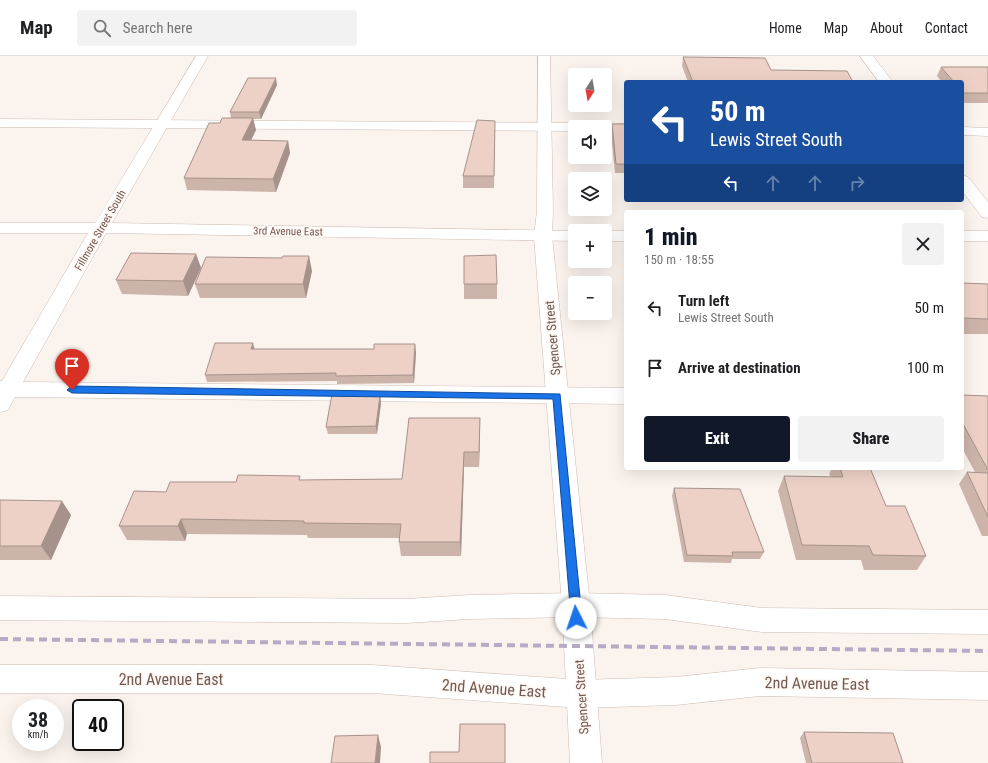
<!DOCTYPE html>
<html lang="en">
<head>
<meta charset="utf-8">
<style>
	:root { --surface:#fff; --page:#f2f2f2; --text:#202124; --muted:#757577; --line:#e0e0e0; --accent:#111827 }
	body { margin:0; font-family:"Roboto Condensed",sans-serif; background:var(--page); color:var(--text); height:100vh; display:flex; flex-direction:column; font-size:15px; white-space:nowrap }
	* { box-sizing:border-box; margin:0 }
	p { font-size:13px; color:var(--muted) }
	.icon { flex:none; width:22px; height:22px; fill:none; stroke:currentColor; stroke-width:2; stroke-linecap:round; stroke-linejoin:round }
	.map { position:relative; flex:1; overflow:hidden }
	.panel { position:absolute; left:624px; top:154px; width:340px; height:260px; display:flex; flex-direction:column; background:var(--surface); border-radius:4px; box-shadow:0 4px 16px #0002 }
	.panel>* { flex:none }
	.banner { position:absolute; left:624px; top:24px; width:340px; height:122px; border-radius:4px; box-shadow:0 4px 16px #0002; background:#1a4fa0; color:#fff; overflow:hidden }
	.needle { width:26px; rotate:191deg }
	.buttons { position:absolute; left:568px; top:12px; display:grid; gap:8px }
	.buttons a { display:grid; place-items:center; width:44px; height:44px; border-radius:4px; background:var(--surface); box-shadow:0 4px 16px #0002; font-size:20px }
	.speed { position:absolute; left:12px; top:643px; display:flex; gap:8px; font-size:20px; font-weight:700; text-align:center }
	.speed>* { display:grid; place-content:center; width:52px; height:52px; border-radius:50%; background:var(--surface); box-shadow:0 4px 16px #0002; line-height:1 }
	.speed small { font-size:10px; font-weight:400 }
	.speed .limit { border:2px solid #111; border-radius:6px; background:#fff; color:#111 }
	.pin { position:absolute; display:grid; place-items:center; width:34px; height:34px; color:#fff; margin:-41px -17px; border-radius:50% 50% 50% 0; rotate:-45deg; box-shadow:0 0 4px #0007 }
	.pin .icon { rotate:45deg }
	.me { position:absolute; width:44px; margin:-22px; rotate:356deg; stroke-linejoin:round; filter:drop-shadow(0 0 3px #0008) }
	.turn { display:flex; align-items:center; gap:14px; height:84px; padding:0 20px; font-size:18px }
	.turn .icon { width:52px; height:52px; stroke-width:2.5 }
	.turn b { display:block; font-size:28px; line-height:34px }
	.lanes { display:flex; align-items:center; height:38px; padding:0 20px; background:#0003; justify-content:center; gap:20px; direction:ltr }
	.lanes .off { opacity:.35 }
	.round { display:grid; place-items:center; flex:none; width:42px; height:42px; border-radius:4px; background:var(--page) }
	.summary { display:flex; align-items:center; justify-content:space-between; height:68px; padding:0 20px }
	h1 { font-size:24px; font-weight:800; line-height:30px; color:var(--accent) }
	.action { display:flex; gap:8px; margin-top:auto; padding:8px 20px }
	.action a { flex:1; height:46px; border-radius:4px; background:var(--accent); color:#fff; font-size:16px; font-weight:800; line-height:46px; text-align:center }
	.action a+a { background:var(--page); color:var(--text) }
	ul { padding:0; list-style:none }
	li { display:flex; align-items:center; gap:12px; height:60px; padding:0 20px }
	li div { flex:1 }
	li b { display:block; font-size:15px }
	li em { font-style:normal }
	header { display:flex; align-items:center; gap:24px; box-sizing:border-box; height:56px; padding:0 20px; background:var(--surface); border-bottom:1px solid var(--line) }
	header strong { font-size:19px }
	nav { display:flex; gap:22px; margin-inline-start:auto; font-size:14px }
	.search { width:280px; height:36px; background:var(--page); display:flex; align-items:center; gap:10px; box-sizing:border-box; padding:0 14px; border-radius:4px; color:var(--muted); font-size:15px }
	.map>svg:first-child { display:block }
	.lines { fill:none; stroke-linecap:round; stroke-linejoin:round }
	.service-casing { stroke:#ccbbb3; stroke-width:1 }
	.minor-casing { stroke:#ccbbb3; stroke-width:1 }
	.tertiary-casing { stroke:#ccbbb3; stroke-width:1 }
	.service { fill:#fff; fill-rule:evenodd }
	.minor { fill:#fff; fill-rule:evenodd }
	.tertiary { fill:#fff; fill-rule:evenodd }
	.rail { stroke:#b5abc5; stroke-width:4; stroke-dasharray:8 5; stroke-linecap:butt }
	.wall { fill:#ccb4ab }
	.shaded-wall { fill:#a6928b }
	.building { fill:#edd1c7; stroke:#a6928b }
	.route { fill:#1a73e8; stroke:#114b97 }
	.labels { text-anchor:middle; stroke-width:3.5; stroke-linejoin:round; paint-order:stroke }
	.far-street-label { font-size:11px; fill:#745952; stroke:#fdf8f3 }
	.street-label { font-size:13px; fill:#745952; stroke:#fdf8f3 }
	.near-street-label { font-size:16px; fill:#745952; stroke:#fdf8f3 }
</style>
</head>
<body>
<header>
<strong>Map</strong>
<div class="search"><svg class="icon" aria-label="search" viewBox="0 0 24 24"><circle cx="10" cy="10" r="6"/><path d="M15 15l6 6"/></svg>Search here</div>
<nav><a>Home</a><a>Map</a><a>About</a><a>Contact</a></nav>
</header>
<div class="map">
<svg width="988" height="707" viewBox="0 0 988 707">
	<rect width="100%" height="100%" fill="#fbf3ed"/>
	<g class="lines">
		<defs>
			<g id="service">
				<polygon points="0,63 575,67 579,68 581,71 575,71 575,75 0,71"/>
				<polygon points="605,67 626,68 626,76 605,75 605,71 599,71 601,68"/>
				<polygon points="962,71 988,72 988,80 962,79"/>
			</g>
			<g id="minor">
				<polygon points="196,0 208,0 112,167 575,175 575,185 106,177 23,326 626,332 626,348 15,341 8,354 0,356 0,325 2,325 88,177 0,177 0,167 95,167"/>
				<polygon points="860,0 873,0 893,26 879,26"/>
				<polygon points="962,119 968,121 988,146 988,162 982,161 962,135"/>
				<polygon points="604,175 626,175 626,185 605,185"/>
				<rect x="962" y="175" width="26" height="10"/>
				<polygon points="576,537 665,539 762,552 988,554 988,578 762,576 665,563 576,561 469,563 407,567 0,564 0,540 407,543 469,539"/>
				<polygon points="0,609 372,609 581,624 676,621 760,612 988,616 988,644 760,640 676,649 581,652 372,637 0,637"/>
			</g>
			<polygon id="tertiary" points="538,0 550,0 553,155 552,180 590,549 602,707 570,707 562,549 534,180 537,155"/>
		</defs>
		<!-- service casing -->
		<use href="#service" class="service-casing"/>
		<!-- minor casing -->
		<use href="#minor" class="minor-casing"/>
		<!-- tertiary casing -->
		<use href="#tertiary" class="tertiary-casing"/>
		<!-- service -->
		<use href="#service" class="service"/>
		<!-- minor -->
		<use href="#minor" class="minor"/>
		<!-- tertiary -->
		<use href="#tertiary" class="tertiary"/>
		<!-- rail -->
		<polyline class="rail" points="0,583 988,595"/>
	</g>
	<!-- wall -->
	<g class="wall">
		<polygon points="683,1 771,14 853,26 688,26 682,10"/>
		<polygon points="941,11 988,11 988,47 962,47 962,26 942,26 937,20"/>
		<polygon points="277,29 261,63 253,63 256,74 251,84 288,85 290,97 276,136 187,134 184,122 220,67 231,62 230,56"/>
		<polygon points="495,65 494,132 463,132 463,120"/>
		<polygon points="612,68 626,68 626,117 615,117 611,77"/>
		<polygon points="196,198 201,212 188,240 122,238 116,224"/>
		<polygon points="282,202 312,215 306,242 200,242 195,228"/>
		<polygon points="962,227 988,228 988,278 962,278"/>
		<rect x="464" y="228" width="33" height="15"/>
		<polygon points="254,293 416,296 414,327 337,328 337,325 207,326 205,319"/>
		<polygon points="380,339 381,347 377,378 328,378 326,371"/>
		<polygon points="962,339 988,340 988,480 982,480 959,428 967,416 975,416 962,392"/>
		<polygon points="480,362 479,411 464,411 461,500 401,500 399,486 399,482 308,482 307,479 187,478 185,485 127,484 119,470 166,436 236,426 301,424 402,423"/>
		<polygon points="832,412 870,412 886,450 926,500 917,514 864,514 861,504 796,504 778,435 784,420 831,421 829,418"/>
		<polygon points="674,432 764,496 760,503 732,503 731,507 684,506 672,440"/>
		<polygon points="0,444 71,459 51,504 0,504"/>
		<polygon points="804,676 903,707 806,707 800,682"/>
	</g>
	<!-- shaded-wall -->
	<g class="shaded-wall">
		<polygon points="276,22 277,29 261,63 259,56"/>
		<polygon points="253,62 256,74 245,97 242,84"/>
		<polygon points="288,85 290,97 276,136 273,123"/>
		<polygon points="196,198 201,212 188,240 183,225"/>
		<polygon points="309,200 312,215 306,242 303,228"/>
		<polygon points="253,287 255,295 251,293"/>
		<polygon points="415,288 416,296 414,327 413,319"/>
		<polygon points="380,339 381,347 377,378 376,370"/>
		<polygon points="480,362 480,377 479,411 479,396"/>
		<polygon points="464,396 464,411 461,500 460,486"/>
		<polygon points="62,445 71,459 51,504 41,490"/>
		<polygon points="181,463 187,478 185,485 178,470"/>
		<polygon points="378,679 381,691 380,707 375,707"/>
	</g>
	<!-- building -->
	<g class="building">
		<polygon points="683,1 765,2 771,14 847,15 853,26 693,26"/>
		<polygon points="941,11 988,11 988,37 964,37 962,35 962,26 954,26"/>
		<polygon points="248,22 276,22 259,56 230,56"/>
		<polygon points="222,62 253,62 242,84 288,85 273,123 184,122 209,67 220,67"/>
		<polygon points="477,64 495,65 494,120 463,120"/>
		<polygon points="612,68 626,68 626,108 616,108"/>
		<polygon points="131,197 196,198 183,225 116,224"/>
		<polygon points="496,199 497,228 464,228 464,200"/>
		<polygon points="283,200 309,200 303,228 195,228 206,201 282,202"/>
		<polygon points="962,227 988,228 988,263 962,262"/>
		<polygon points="215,287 253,287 251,293 374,293 374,288 415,288 413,319 336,320 336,317 205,319"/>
		<polygon points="332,338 380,339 376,370 326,371"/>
		<polygon points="962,339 988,340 988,414 962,366"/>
		<polygon points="409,362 480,362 479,396 464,396 460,486 399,486 401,468 304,467 304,465 181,463 178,470 119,470 134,435 166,436 170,426 236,426 238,419 300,420 299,424 402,423"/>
		<polygon points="840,412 870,412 886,450 905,450 926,500 873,499 869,490 802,489 784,420 843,421"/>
		<polygon points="967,416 988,417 988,461"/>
		<polygon points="674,432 740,433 764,496 732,496 733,500 687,499"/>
		<polygon points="0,444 62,445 41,490 0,490"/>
		<polygon points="460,668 505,668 505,707 430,707 430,696 459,696"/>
		<polygon points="804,676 893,677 903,707 812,707"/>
		<polygon points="378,679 375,707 331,707 335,680"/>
	</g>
	<!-- route -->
	<polygon class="route" points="72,330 560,338 582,562 580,566 576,567 572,566 571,562 553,343 72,337 67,334"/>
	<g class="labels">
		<!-- far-street labels -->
		<g class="far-street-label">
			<text transform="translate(100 174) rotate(-60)" y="4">Fillmore Street South</text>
			<text transform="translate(288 175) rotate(1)" y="4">3rd Avenue East</text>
		</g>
		<!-- street labels -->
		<g class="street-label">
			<text transform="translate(552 282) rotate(-95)" y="5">Spencer Street</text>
			<text transform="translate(581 641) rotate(-94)" y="5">Spencer Street</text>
		</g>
		<!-- near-street labels -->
		<g class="near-street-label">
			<text x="171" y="629">2nd Avenue East</text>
			<text transform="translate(817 627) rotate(1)" y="6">2nd Avenue East</text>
			<text transform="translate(494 632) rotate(4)" y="6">2nd Avenue East</text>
		</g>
	</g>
</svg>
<div class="buttons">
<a><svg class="needle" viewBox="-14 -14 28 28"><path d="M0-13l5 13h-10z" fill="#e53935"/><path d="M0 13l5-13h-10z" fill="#757577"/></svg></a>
<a><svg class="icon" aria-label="sound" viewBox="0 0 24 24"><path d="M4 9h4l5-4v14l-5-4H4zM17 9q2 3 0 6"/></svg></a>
<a><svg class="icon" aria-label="layers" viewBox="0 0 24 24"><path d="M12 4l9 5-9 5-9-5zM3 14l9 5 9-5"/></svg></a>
<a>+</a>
<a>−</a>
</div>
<div class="speed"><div>38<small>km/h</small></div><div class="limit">40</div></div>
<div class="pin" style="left:72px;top:334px;background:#d93025"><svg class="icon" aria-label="arrive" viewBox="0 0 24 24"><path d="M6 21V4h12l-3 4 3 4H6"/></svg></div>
<svg class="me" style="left:576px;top:562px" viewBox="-20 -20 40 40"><circle r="19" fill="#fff"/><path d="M0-13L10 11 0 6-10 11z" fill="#1a73e8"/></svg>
<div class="banner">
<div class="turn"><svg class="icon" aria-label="left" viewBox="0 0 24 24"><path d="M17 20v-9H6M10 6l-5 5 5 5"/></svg><div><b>50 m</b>Lewis Street South</div></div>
<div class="lanes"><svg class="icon" aria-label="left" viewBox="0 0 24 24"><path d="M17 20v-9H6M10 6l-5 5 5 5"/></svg><svg class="icon off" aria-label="ahead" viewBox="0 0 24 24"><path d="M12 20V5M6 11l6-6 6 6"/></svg><svg class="icon off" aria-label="ahead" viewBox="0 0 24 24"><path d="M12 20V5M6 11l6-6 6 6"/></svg><svg class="icon off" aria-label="right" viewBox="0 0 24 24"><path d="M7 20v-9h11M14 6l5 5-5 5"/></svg></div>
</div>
<section class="panel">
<div class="summary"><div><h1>1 min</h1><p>150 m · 18:55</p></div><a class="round"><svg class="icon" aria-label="close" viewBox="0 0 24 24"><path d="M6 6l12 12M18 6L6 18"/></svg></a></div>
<ul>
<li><svg class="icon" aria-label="left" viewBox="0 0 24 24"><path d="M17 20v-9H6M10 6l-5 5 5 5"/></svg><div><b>Turn left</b><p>Lewis Street South</p></div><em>50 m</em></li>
<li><svg class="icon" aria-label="arrive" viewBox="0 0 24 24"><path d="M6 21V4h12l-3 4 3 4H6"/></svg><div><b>Arrive at destination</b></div><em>100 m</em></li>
</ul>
<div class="action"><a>Exit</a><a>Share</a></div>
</section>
</div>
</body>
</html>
